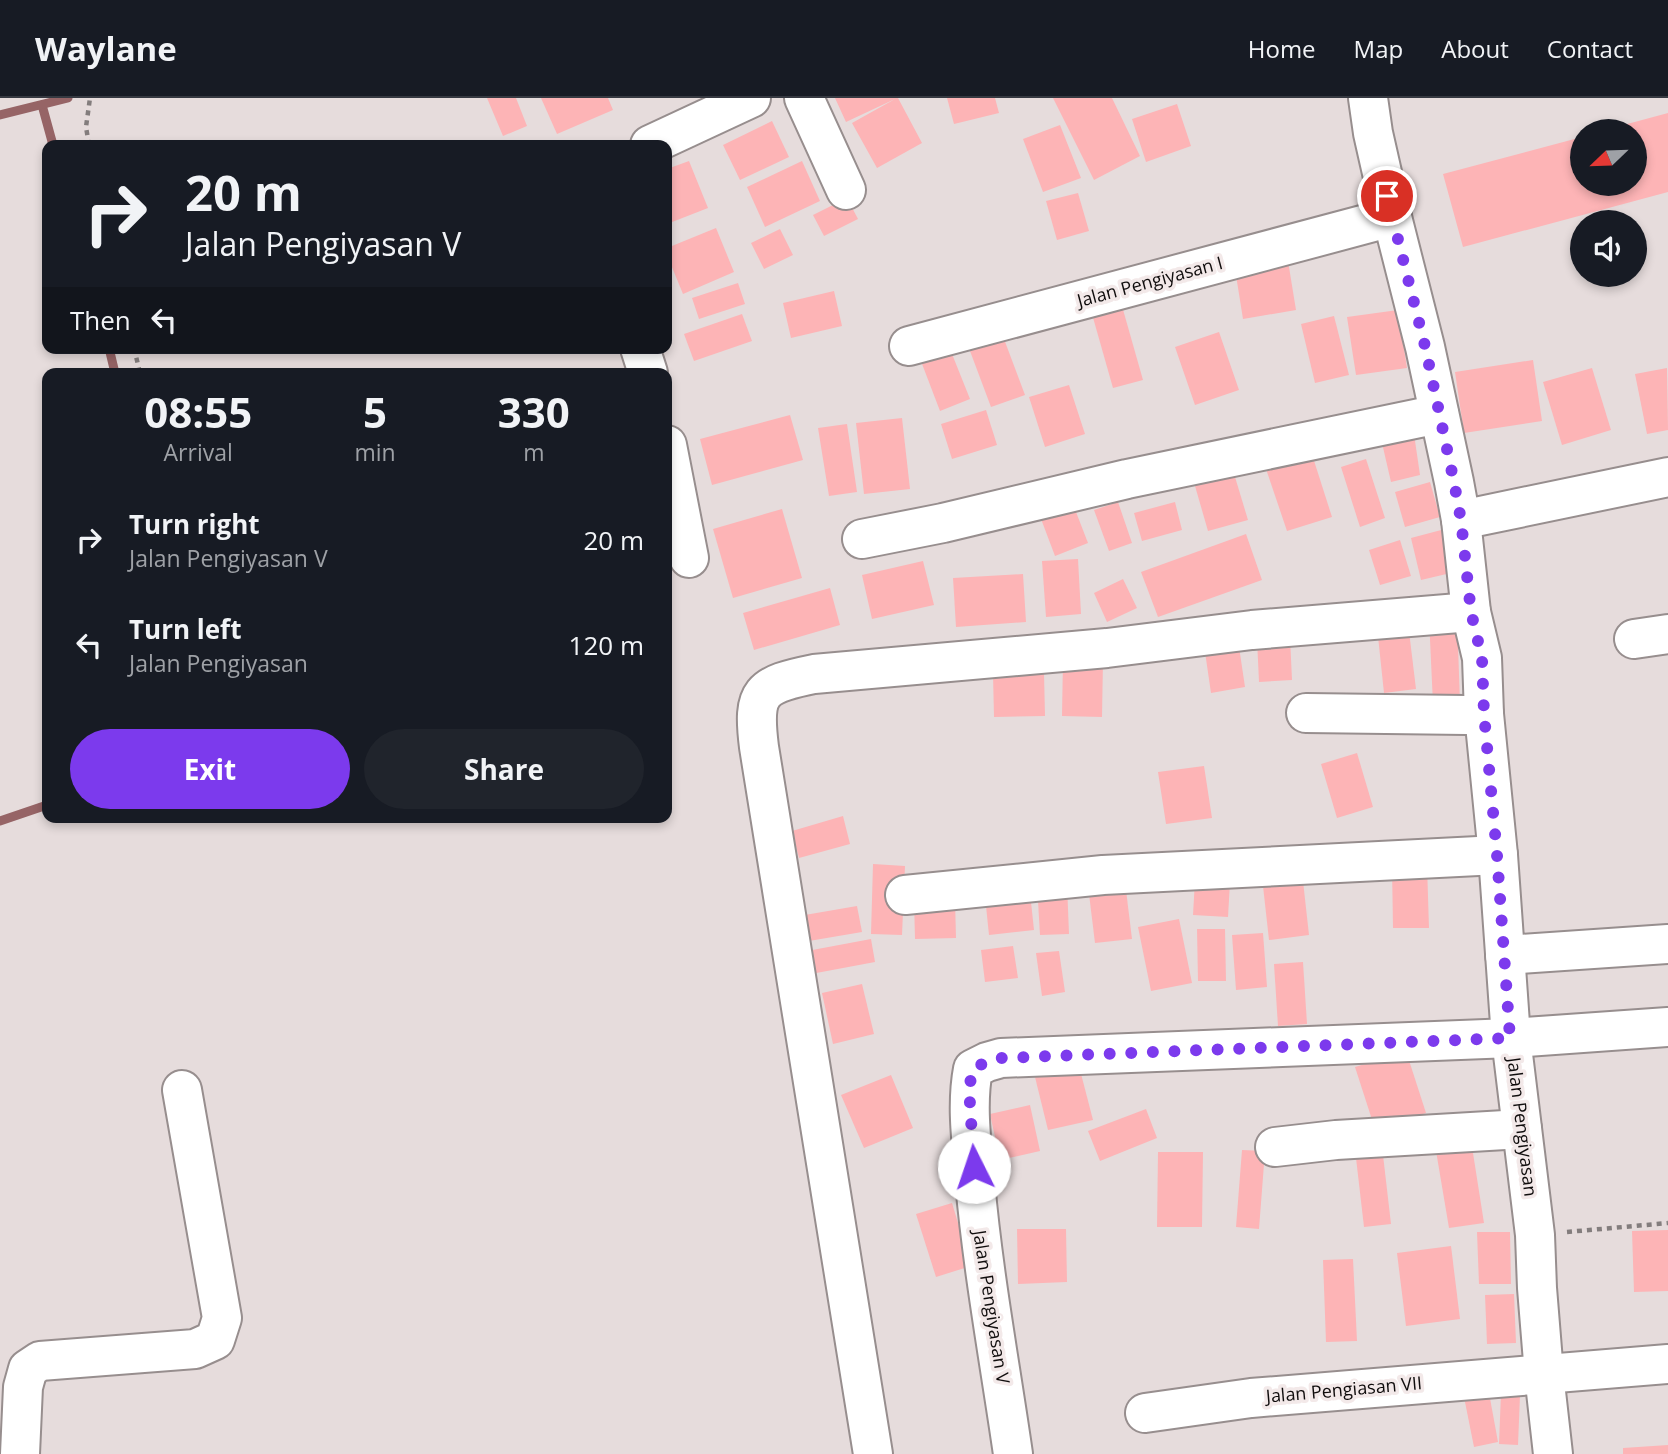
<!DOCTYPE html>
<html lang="en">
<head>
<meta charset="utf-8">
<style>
	:root { --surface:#171b24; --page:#20242c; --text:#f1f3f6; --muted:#9ea1a6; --line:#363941; --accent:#7c3aed }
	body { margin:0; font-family:"Open Sans",sans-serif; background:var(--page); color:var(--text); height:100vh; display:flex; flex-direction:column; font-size:26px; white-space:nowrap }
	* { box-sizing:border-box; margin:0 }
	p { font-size:23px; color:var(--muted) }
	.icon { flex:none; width:38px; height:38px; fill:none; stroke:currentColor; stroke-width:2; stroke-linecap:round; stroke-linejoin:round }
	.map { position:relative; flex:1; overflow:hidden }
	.panel { position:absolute; left:42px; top:270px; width:630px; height:455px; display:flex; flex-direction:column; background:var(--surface); border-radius:14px; box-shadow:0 4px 10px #0003 }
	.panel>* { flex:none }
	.top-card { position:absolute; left:42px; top:42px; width:630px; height:214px; border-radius:14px; box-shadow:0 4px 10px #0003; background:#171b24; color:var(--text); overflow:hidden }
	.needle { width:46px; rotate:247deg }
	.tools { position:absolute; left:1570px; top:21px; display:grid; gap:14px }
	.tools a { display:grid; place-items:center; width:77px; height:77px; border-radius:50%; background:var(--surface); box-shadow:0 4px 10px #0003; font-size:35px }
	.pin { position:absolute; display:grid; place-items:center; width:60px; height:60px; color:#fff; margin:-30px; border:4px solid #fff; border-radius:50%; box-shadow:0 2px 7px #0007 }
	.me { position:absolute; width:77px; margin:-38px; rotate:356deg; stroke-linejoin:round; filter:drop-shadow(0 0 5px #0008) }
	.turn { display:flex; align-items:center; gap:24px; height:147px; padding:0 28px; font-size:32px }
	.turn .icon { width:91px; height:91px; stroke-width:2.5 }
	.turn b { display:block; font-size:49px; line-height:60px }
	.then { display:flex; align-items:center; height:66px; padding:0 28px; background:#0003; gap:14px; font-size:26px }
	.eta { display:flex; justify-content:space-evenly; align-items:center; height:119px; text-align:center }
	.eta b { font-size:42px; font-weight:700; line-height:49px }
	.cta { display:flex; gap:14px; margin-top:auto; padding:14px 28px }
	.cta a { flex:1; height:80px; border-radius:42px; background:var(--accent); color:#fff; font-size:28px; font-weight:700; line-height:80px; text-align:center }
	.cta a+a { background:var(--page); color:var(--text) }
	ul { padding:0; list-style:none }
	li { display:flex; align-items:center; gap:21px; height:105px; padding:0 28px }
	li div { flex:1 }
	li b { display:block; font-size:26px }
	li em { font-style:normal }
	header { display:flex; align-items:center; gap:42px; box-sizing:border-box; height:98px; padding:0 35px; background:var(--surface); border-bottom:2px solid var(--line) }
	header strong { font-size:33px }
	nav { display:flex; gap:38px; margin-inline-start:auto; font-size:24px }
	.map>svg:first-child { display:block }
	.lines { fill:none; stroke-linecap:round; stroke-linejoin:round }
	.stream { stroke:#966466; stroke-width:9 }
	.building { fill:#fdb4b6 }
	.minor-casing { stroke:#978e8e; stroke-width:42 }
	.path { stroke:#837d7d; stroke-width:4.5; stroke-dasharray:5 5; stroke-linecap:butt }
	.minor { stroke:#fff; stroke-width:38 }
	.route { stroke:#7c3aed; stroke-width:12; stroke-dasharray:0 21.6 }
	.labels { text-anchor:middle; stroke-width:7; stroke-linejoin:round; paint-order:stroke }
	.street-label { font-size:18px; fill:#100d0d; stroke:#f3e9e9 }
</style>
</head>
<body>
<header>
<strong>Waylane</strong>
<nav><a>Home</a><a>Map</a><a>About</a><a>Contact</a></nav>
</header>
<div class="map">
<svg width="1668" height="1356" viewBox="0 0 1668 1356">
	<rect width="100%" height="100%" fill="#e6dcdc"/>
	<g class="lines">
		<!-- stream -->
		<g class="stream">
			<polyline points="42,7 53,47"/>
			<polyline points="0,17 68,0"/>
			<polyline points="109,250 115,275"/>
			<polyline points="0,723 47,707"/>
		</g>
	</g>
	<!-- building -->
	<g class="building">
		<polygon points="487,0 516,0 527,28 503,38"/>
		<polygon points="541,0 608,0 613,12 557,36"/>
		<polygon points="835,0 898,0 922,45 877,70 852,25 895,1 846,24"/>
		<polygon points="947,0 995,0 999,15 954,26"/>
		<polygon points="1053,0 1112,0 1140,58 1094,82"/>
		<polygon points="1177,6 1191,48 1146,64 1132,21"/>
		<polygon points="1668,15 1668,94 1463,149 1443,76 1582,39 1582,86 1634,86 1634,33 1605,32"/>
		<polygon points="772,23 789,59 740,82 723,47"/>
		<polygon points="1060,27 1081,80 1043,94 1023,41"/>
		<polygon points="689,63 708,110 667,126 667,71"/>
		<polygon points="802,63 820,103 765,129 747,89"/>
		<polygon points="1078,95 1089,133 1057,142 1046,103"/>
		<polygon points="847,100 858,121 824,138 813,117"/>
		<polygon points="716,130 734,174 683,196 667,157 667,150"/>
		<polygon points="780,131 793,157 764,171 751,145"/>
		<polygon points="1288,163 1296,212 1243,221 1235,171"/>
		<polygon points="738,185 745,206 699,221 692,200"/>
		<polygon points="834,193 842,228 791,240 783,205"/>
		<polygon points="1120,201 1143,282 1113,290 1090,209"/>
		<polygon points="1398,212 1407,270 1356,277 1347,219"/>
		<polygon points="742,216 752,243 694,263 684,236"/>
		<polygon points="1334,218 1349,277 1315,285 1301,226"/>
		<polygon points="1001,233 1025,297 991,309 967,245"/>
		<polygon points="1219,234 1239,292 1195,307 1175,249"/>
		<polygon points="948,246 970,301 940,313 919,258"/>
		<polygon points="1533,262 1542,323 1464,335 1455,274"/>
		<polygon points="1592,270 1611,332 1562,347 1543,284"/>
		<polygon points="1667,270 1668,332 1647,336 1635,276"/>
		<polygon points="1069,287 1085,336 1045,349 1029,299"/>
		<polygon points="986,312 997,347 952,361 941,326"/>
		<polygon points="790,317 803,362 712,387 700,341"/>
		<polygon points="902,320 910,391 864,396 856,325"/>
		<polygon points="847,326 857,394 829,398 818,330"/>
		<polygon points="1414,336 1420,377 1391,384 1382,345"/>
		<polygon points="1309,347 1332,419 1287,433 1263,362"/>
		<polygon points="1366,361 1385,420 1360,429 1341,369"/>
		<polygon points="1232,369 1248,422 1208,433 1193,381"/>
		<polygon points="1430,384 1440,419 1405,429 1395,394"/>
		<polygon points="1071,401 1088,445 1055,458 1038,413"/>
		<polygon points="1118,404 1132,445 1109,453 1094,412"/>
		<polygon points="1175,404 1182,432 1142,443 1134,415"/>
		<polygon points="782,411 802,480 733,500 713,431"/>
		<polygon points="1445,431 1455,474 1421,482 1411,440"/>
		<polygon points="1246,436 1262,482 1158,519 1141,474"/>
		<polygon points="1400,442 1411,478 1380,487 1369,452"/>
		<polygon points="1078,461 1081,516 1046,519 1042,463"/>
		<polygon points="923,463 934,507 872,521 862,477"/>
		<polygon points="1023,476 1026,524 956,529 953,480"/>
		<polygon points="1123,481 1137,510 1107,524 1094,495"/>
		<polygon points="830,490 840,527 754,552 743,515"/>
		<polygon points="1457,519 1460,605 1433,606 1429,520"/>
		<polygon points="1408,525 1416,591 1384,595 1377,529"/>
		<polygon points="1290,539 1292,582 1259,584 1257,541"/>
		<polygon points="1238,542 1245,589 1211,595 1204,547"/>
		<polygon points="1063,561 1103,562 1102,619 1062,618"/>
		<polygon points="1044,575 1045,618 994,619 993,576"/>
		<polygon points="1357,655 1373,709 1337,720 1321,666"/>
		<polygon points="1204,668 1212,720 1166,726 1158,674"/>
		<polygon points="843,718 850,746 799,760 792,733"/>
		<polygon points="873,766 905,768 902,837 871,836"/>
		<polygon points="1427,767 1429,830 1393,830 1392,768"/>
		<polygon points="1302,774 1309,837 1269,842 1262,779"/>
		<polygon points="1195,782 1230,784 1228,819 1193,817"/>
		<polygon points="1037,786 1067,786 1069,836 1040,837"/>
		<polygon points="1126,792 1132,841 1095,845 1089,796"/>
		<polygon points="914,802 955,802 956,840 915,841"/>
		<polygon points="1031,804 1034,832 989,837 986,808"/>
		<polygon points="857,808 862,834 803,844 799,818"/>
		<polygon points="1179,821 1192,885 1151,893 1138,829"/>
		<polygon points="1197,831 1225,831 1226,883 1198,883"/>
		<polygon points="1263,835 1267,889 1236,892 1232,837"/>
		<polygon points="871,841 875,864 811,876 807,853"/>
		<polygon points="1013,848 1018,880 985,884 981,852"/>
		<polygon points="1059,853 1065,894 1042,898 1036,855"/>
		<polygon points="1303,864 1307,926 1278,928 1274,866"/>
		<polygon points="862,886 874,936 833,946 822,895"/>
		<polygon points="1406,953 1426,1015 1375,1031 1355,969"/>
		<polygon points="1079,968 1093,1022 1048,1032 1035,979"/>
		<polygon points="891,977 913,1030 864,1050 841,997"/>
		<polygon points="1030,1007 1040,1053 1000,1062 990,1016"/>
		<polygon points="1146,1011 1157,1040 1100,1063 1088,1033"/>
		<polygon points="1470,1036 1484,1125 1449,1130 1434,1041"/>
		<polygon points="1242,1052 1265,1053 1259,1131 1236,1129"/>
		<polygon points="1158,1054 1203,1054 1202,1129 1157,1129"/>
		<polygon points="1383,1057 1391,1126 1364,1129 1356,1060"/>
		<polygon points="952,1105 971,1168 936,1179 916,1116"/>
		<polygon points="1017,1131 1066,1131 1067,1184 1018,1186"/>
		<polygon points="1668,1132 1668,1193 1634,1194 1632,1133"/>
		<polygon points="1477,1134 1510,1134 1511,1186 1479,1186"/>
		<polygon points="1451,1148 1460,1221 1406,1228 1397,1155"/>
		<polygon points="1353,1161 1357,1243 1326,1244 1323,1162"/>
		<polygon points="1514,1196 1516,1245 1487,1246 1485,1197"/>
		<polygon points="1487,1284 1498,1344 1474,1349 1462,1289"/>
		<polygon points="1501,1295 1520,1297 1518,1347 1499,1346"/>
		<polygon points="1668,1347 1668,1356 1623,1356 1623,1350"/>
	</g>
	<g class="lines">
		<defs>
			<g id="minor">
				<polyline points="804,0 846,92"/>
				<polyline points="1368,0 1373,35 1392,119 1425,249 1454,384 1461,422 1471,514 1482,560 1484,616 1498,757 1511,940 1535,1137 1537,1190 1544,1276 1553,1356"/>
				<polyline points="650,47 751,0"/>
				<polyline points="909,248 1392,119"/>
				<polyline points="640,250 648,275"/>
				<polyline points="667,347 689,460"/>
				<polyline points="1461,422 1668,379"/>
				<polyline points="862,441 943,425 1127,381 1439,316"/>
				<polyline points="1634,541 1668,536"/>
				<polyline points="1306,615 1466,617 1484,616"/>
				<polyline points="905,797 1103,777 1498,757"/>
				<polyline points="1505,857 1668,846"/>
				<polyline points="1275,1049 1336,1042 1522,1031"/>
				<polyline points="1145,1315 1251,1300 1668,1266"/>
				<polyline points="20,1356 23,1289 28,1271 40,1263 195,1251 215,1242 222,1220 182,992"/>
				<path d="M873,1356L759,649C752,593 760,587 814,576L1107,550L1252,532L1471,514"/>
				<path d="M1013,1356C1000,1266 983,1175 975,1084C972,1047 966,1008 973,971L987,964L1001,960L1511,940L1668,929"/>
			</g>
		</defs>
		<!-- minor casing -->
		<use href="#minor" class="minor-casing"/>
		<!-- path -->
		<g class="path">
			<polyline points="89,47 86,29 90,0"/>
			<polyline points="134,250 140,275"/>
			<polyline points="1567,1134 1668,1125"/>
		</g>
		<!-- minor -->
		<use href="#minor" class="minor"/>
	</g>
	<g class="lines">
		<!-- route -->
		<polyline class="route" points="974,1069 969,990 973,971 986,964 1002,960 1510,940 1497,757 1484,616 1482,560 1471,514 1461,422 1454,384 1425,248 1387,98"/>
	</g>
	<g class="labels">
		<!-- street labels -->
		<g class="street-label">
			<text transform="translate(1150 184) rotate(-15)" y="6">Jalan Pengiyasan I</text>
			<text transform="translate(1522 1029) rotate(83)" y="6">Jalan Pengiyasan</text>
			<text transform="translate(991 1209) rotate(81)" y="6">Jalan Pengiyasan V</text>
			<text transform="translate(1344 1292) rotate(-5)" y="6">Jalan Pengiasan VII</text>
		</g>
	</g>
</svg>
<div class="tools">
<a><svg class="needle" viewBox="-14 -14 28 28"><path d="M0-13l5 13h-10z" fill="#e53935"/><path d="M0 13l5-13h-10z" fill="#9ea1a6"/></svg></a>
<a><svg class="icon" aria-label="sound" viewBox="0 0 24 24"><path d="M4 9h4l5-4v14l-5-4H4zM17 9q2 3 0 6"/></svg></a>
</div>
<div class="pin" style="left:1387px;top:98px;background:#d93025"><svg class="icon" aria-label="arrive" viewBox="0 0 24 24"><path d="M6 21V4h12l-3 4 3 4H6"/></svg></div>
<svg class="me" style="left:974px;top:1069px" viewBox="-20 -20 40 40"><circle r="19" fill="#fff"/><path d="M0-13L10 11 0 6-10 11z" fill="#7c3aed"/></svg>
<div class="top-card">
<div class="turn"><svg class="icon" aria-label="right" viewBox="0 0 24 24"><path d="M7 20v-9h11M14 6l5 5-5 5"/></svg><div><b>20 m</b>Jalan Pengiyasan V</div></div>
<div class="then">Then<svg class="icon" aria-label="left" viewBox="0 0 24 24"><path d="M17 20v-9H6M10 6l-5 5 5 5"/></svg></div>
</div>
<section class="panel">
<div class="eta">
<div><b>08:55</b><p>Arrival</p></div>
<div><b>5</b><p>min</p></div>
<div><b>330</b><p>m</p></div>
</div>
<ul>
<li><svg class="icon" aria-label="right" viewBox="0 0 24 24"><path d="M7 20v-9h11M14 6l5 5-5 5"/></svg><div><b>Turn right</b><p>Jalan Pengiyasan V</p></div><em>20 m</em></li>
<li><svg class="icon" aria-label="left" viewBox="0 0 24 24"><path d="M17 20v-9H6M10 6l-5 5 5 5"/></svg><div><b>Turn left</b><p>Jalan Pengiyasan</p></div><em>120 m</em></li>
</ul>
<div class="cta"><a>Exit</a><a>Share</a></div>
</section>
</div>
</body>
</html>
